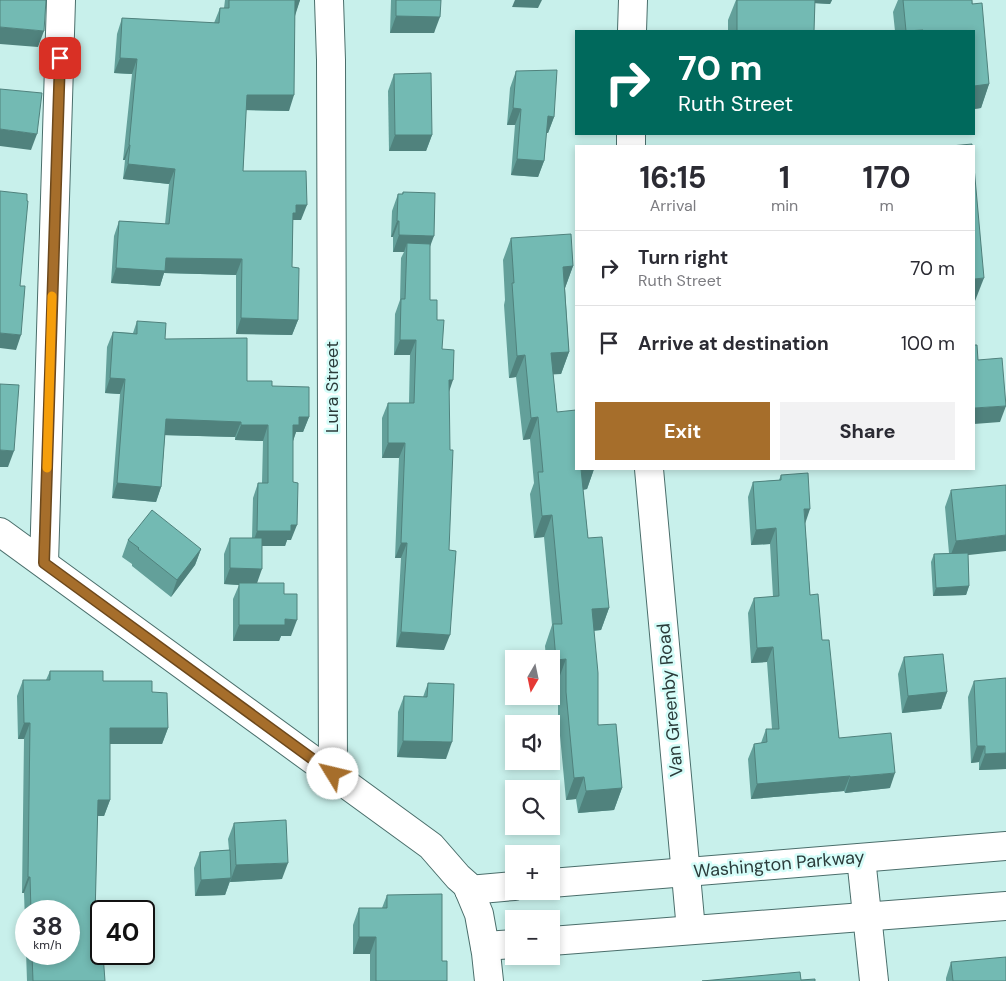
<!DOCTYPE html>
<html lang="en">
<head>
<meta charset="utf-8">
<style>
	:root { --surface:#fff; --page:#f2f2f3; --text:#2b2b33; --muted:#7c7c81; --line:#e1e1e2; --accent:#a66e2b }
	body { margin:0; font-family:"DM Sans",sans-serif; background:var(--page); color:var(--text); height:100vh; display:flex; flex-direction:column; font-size:19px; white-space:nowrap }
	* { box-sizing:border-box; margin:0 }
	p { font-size:16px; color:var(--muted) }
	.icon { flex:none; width:28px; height:28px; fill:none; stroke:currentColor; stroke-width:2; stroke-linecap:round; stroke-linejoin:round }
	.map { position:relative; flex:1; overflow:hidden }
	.panel { position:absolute; left:575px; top:145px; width:400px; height:325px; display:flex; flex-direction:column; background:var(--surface); border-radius:0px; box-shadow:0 2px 8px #0003 }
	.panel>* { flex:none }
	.top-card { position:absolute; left:575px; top:30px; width:400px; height:105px; border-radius:0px; box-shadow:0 2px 8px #0003; background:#00695c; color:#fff; overflow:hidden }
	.needle { width:32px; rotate:189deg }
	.tools { position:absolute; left:505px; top:650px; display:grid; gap:10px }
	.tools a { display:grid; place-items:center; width:55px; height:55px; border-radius:0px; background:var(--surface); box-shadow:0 2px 8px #0003; font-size:25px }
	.speed { position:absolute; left:15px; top:900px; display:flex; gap:10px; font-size:25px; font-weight:700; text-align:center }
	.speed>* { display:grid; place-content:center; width:65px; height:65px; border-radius:50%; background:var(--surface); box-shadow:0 2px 8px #0003; line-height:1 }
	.speed small { font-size:12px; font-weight:400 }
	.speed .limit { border:2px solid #111; border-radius:8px; background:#fff; color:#111 }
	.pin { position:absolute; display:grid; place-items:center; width:42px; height:42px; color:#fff; margin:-21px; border-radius:10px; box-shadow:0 2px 8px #0006 }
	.me { position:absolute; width:55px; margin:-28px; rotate:306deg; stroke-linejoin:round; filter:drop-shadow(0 0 4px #0008) }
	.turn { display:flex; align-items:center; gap:18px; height:105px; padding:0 20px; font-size:22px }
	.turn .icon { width:65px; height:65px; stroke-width:2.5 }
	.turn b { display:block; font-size:35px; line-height:42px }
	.eta { display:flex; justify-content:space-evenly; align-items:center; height:85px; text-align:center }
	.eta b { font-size:30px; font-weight:700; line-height:35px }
	.button { display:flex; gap:10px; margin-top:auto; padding:10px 20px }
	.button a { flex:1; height:58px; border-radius:0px; background:var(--accent); color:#fff; font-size:20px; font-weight:700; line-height:58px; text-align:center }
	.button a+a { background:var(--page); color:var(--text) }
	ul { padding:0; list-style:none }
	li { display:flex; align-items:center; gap:15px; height:75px; padding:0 20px; border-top:1px solid var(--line) }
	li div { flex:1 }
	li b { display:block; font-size:19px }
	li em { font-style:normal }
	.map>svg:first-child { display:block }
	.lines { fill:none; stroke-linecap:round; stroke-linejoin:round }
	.minor-casing { stroke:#4a6e6b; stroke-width:30 }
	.tertiary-casing { stroke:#4a6e6b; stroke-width:30 }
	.minor { stroke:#fff; stroke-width:28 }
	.tertiary { stroke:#fff; stroke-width:28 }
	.wall { fill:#63a09a; fill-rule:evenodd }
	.shaded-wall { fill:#50827d }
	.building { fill:#73bab3; stroke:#50827d }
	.route-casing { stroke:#6c481c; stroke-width:12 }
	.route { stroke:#a66e2b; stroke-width:9 }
	.slow { stroke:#f59e0b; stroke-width:9 }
	.labels { text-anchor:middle; stroke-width:5; stroke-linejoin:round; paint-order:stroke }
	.street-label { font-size:18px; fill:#2b3b3a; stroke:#d5fdf9 }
</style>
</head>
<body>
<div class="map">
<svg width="1006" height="981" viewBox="0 0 1006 981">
	<rect width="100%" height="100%" fill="#c8f0eb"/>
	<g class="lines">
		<defs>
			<g id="minor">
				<polyline points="329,0 331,60 333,774"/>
				<polyline points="632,31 633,0"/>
				<polyline points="631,134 631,146"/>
				<polyline points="649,469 691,930"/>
				<polyline points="44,563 61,0"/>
				<polyline points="861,858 874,981"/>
				<polyline points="551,883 1006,846"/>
				<polyline points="469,890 514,886"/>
				<polyline points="551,941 1006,906"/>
				<polyline points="485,946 514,944"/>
			</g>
			<polyline id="tertiary" points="0,532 431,846 458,877 467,885 469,890 479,914 486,953 489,981"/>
		</defs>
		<!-- minor casing -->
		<use href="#minor" class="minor-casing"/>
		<!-- tertiary casing -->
		<use href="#tertiary" class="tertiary-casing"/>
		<!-- minor -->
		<use href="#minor" class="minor"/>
		<!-- tertiary -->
		<use href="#tertiary" class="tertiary"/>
	</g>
	<!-- wall -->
	<g class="wall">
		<polygon points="225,0 300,0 295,14 289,111 246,110 243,171 301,220 293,220 292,267 298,320 292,335 236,334 236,275 164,273 160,286 111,283 114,236 119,221 165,224 169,184 123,179 125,160 123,160 132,74 114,73 117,34 122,18 214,23 220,8 224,8"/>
		<polygon points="391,0 441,0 434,33 390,33"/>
		<polygon points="736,0 832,0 830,4 815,3 814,31 728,31 728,20"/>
		<polygon points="898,0 972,0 989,84 981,108 974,109 974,31 895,31 893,12"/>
		<polygon points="516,71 554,117 548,133 546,133 544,161 538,177 511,175 515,125 507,125 510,88"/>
		<polygon points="394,74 432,135 426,151 389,151 388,91"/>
		<polygon points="403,192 430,246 430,300 437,320 449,391 444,650 396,647 401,558 395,558 399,458 382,458 382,418 388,403 409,403 410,355 394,355 395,314 400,300 401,258 404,252 393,252 393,237 391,237 392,211 398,194 402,194"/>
		<polygon points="511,238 573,266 565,288 569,352 561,374 553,374 557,412 576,469 594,469 587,489 583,490 588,538 609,608 601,630 594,631 598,725 622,788 614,810 578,813 576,799 566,800 558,714 558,681 551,681 551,659 546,659 545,646 552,625 544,537 534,538 530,494 534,483 530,439 523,440 516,377 509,378 504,305 505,300 503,260"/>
		<polygon points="137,321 165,339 247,381 272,386 309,417 303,432 296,432 293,441 291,540 287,540 285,546 262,546 257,583 284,594 291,636 281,636 279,641 233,641 233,599 239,585 224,584 224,554 230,538 252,538 253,498 258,483 262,483 263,441 235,440 235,437 165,435 161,487 156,502 112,498 120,394 105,393 107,347 113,332 133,333"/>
		<polygon points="781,475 805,522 810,595 822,640 839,738 890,788 845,793 844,791 751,799 748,759 754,744 761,743 766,729 772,729 767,662 751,663 748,613 754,598 773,597 770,544 751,545 748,497 753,482 779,480"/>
		<polygon points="951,490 968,555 969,586 966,595 933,596 931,562 934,554 949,553 945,507"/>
		<polygon points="128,540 201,549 195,565 171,597 132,566 132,564 122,557"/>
		<polygon points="904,657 947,692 941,709 902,713 898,674"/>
		<path d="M50,671L103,681L152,692L168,728L162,744H110V800L104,816H97L95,916L105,981H27L24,893H22L24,739H18L17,696L23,680H46ZM26,911H69V954H26Z"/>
		<polygon points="974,681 1006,769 979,770 979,762 971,763 968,697"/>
		<polygon points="428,683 446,759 397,757 398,712 404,696 423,697"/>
		<polygon points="234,823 282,879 230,882 230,881 225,895 195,896 194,868 200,852 229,850 228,839"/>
		<polygon points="387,895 442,961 447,981 370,981 370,954 353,954 353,925 359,908 382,908"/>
		<polygon points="951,962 1006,981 946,981 946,978"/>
	</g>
	<!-- shaded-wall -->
	<g class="shaded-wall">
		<polygon points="295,0 300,0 295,16"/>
		<polygon points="515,0 542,0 538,8 512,7"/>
		<polygon points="795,0 832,0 830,4 794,2"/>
		<polygon points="396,16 440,17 434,33 390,33"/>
		<polygon points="0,27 44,31 38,47 0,44"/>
		<polygon points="120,58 137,59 132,74 114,73"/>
		<polygon points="989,84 981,108 974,109 974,86"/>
		<polygon points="247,95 294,95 289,111 241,110"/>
		<polygon points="513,108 521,109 515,125 507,125"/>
		<polygon points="548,116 554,117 548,133 542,133"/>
		<polygon points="0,129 37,134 31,150 0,146"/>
		<polygon points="395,135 432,135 426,151 389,151"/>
		<polygon points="129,145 130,145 125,160 123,160"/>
		<polygon points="517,159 544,161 538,177 511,175"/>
		<polygon points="128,164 175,169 169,184 123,179"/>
		<polygon points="296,205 307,205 301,220 293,220 287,228"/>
		<polygon points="397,221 399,221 393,237 391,237"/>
		<polygon points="399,235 434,236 428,252 407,243 404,252 393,252"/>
		<polygon points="166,258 242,259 236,275 164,273 160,286 111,283 116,268"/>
		<polygon points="573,266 565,288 563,267"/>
		<polygon points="984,278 975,301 974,301 974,279"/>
		<polygon points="241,318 298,320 292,335 236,334"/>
		<polygon points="0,333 21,335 16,350 0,348"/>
		<polygon points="400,340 416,340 410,355 394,355"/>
		<polygon points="569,352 561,374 543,375 551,353"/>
		<polygon points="525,355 516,377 509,378 517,356"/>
		<polygon points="110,378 125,379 120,394 105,393"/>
		<polygon points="449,380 453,380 448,395"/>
		<polygon points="1006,406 1000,422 974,424 974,408"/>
		<polygon points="299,417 309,417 303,432 296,432 293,441 293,425"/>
		<polygon points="538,417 530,439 523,440 531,418"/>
		<polygon points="166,419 241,422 235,437 160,435"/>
		<polygon points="241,425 268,425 263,441 235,440"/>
		<polygon points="388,443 405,443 399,458 382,458"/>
		<polygon points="0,450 14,451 8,467 0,467"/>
		<polygon points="581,469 594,469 587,489 573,491"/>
		<polygon points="117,483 161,487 156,502 112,498"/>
		<polygon points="804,509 810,509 805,524"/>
		<polygon points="552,515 544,537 534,538 542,516"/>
		<polygon points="291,525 297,525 291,540 287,540 285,546 252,546 257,531"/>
		<polygon points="776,528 770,544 751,545 756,530"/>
		<polygon points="1006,535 1006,551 950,557 956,541"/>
		<polygon points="401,543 407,543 401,558 395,558"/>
		<polygon points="201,549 195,565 171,597 177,580"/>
		<polygon points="230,568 262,569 256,586 239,583 239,585 224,584"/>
		<polygon points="969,586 966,595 933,596 936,588"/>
		<polygon points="609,608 601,630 584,631 592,609"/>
		<polygon points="285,619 297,620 291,636 281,636 279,641 233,641 239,625"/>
		<polygon points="401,632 450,635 444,650 396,647"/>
		<polygon points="773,647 767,662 751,663 757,648"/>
		<polygon points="566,659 558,681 551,681 551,672 556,660"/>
		<polygon points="947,692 941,709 902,713 908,696"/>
		<polygon points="24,723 30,723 24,739 18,739"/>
		<polygon points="110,728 168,728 162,744 105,744"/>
		<polygon points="403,741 452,742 446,759 397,757"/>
		<polygon points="977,746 985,746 979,762 971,763"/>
		<polygon points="1006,753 1006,769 979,770 985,754"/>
		<polygon points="895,773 890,788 845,793 850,777"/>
		<polygon points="850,776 844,791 751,799 757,784"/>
		<polygon points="584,777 576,799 566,800 574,778"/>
		<polygon points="622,788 614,810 578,813 586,791"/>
		<polygon points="98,800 110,800 104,816 92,816"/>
		<polygon points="288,863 282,879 230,882 236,865"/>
		<polygon points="28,877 30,877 24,893 22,893"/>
		<polygon points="231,878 225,895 195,896 201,880"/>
		<polygon points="359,937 376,937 370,954 353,954"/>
	</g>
	<!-- building -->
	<g class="building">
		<polygon points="0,0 46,0 44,31 0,27"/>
		<polygon points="229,0 300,0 295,0 294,95 247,95 243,171 306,171 307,205 296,205 296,213 293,213 292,267 299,268 298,320 241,318 242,259 166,258 165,271 116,268 119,221 169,224 175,169 128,164 130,145 129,145 137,59 120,58 122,18 219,23 220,8 229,8"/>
		<polygon points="396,0 441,0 440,17 396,16"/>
		<polygon points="737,0 815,0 814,31 737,31"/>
		<polygon points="903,0 972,0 972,4 982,3 989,84 974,86 974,31 924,31 923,30 906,31"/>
		<polygon points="557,70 554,117 548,116 544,161 517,159 521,109 513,108 516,71"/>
		<polygon points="431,73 432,135 395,135 394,74"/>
		<polygon points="0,89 42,93 37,134 0,129"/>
		<polygon points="972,144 972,146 951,146"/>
		<polygon points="974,167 984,278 974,279"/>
		<polygon points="0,191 27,194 27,201 28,201 20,286 25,286 21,335 0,333"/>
		<polygon points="403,192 435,193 434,236 399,235 399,221 397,221 398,194 403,194"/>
		<polygon points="571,234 573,266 563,267 569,352 551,353 557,412 576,410 576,469 581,469 588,538 602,537 609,608 592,609 598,673 598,725 616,724 622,788 586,791 584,777 574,778 566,692 566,659 556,660 553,624 562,624 552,515 542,516 538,472 543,472 538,417 531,418 525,355 517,356 512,283 514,283 511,238"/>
		<polygon points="407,243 430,244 430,300 437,300 437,320 444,320 442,349 454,350 453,380 449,380 450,450 453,450 449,550 456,551 450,635 401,632 407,543 401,543 405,443 388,443 388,403 414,403 416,340 400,340 401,299 405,299"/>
		<polygon points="137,321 166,323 165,339 247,338 247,381 272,381 272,386 309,387 309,417 299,417 299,425 293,425 293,482 298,483 297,525 291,525 291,531 257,531 258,483 268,483 268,425 241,425 241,422 166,419 161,487 117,483 125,379 110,378 113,332 137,334"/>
		<polygon points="974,345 977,345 978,360 1002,358 1006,406 974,408"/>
		<polygon points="0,384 19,385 14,451 0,450"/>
		<polygon points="808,473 810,509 804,509 810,595 818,594 822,640 829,640 839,738 891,733 895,773 850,777 850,776 757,784 754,744 767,742 766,729 779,729 773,647 757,648 754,598 779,596 776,528 756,530 753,482 781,480 781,475"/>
		<polygon points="1006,485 1006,535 956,541 951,490"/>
		<polygon points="152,510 201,549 177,580 138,549 139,548 128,540"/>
		<polygon points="230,538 262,538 262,569 230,568"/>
		<polygon points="968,553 969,586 936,588 934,554"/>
		<polygon points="239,583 284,583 284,594 297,594 297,620 285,619 285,625 239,625"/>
		<polygon points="943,654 947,692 908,696 904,657"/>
		<polygon points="50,671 103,671 103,681 152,681 152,692 167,693 168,728 110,728 110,800 98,800 95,916 101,916 101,954 103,954 105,981 33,981 32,954 69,954 69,911 31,911 30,877 28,877 30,723 24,723 23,680 50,680"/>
		<polygon points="1006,678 1006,753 985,754 985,746 977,746 974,681"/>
		<polygon points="428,683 454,684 452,742 403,741 404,696 427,697"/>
		<polygon points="286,820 288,863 236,865 234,823"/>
		<polygon points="230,850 231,878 201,880 200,852"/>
		<polygon points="442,894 442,961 447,961 447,981 376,981 376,937 359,937 359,908 387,908 387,895"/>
		<polygon points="1006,957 1006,981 953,981 951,962"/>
		<polygon points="800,972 801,980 815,979 815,981 702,981"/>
	</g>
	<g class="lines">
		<defs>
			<polyline id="route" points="60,58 44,563 333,774"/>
		</defs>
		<!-- route casing -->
		<use href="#route" class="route-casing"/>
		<!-- route -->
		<use href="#route" class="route"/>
		<!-- slow -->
		<polyline class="slow" points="47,468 52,296"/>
	</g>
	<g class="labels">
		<!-- street labels -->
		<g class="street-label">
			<text transform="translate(332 387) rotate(-90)" y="6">Lura Street</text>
			<text transform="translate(670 700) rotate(-95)" y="6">Van Greenby Road</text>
			<text transform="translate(779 864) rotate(-5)" y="6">Washington Parkway</text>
		</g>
	</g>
</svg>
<div class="tools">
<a><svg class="needle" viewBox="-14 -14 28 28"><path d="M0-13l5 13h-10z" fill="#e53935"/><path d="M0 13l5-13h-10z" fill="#7c7c81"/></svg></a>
<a><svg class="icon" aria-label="sound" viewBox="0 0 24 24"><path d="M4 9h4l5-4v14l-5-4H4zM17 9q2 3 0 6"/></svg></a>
<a><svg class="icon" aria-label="search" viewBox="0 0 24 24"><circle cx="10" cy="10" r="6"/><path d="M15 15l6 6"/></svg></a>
<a>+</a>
<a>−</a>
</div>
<div class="speed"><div>38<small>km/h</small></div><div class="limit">40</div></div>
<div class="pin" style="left:60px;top:58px;background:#d93025"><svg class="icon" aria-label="arrive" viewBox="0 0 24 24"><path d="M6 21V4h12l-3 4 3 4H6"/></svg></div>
<svg class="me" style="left:333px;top:774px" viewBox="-20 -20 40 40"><circle r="19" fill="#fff"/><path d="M0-13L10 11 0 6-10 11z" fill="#a66e2b"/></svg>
<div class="top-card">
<div class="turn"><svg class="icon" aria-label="right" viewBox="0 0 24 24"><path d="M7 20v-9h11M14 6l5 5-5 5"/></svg><div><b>70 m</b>Ruth Street</div></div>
</div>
<section class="panel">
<div class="eta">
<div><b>16:15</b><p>Arrival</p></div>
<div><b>1</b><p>min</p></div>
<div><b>170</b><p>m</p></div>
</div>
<ul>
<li><svg class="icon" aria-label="right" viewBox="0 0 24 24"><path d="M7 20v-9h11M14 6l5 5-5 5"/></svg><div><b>Turn right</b><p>Ruth Street</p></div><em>70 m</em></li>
<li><svg class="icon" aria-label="arrive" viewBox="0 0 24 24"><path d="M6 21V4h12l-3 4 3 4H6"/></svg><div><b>Arrive at destination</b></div><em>100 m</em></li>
</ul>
<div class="button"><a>Exit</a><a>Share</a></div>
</section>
</div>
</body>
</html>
